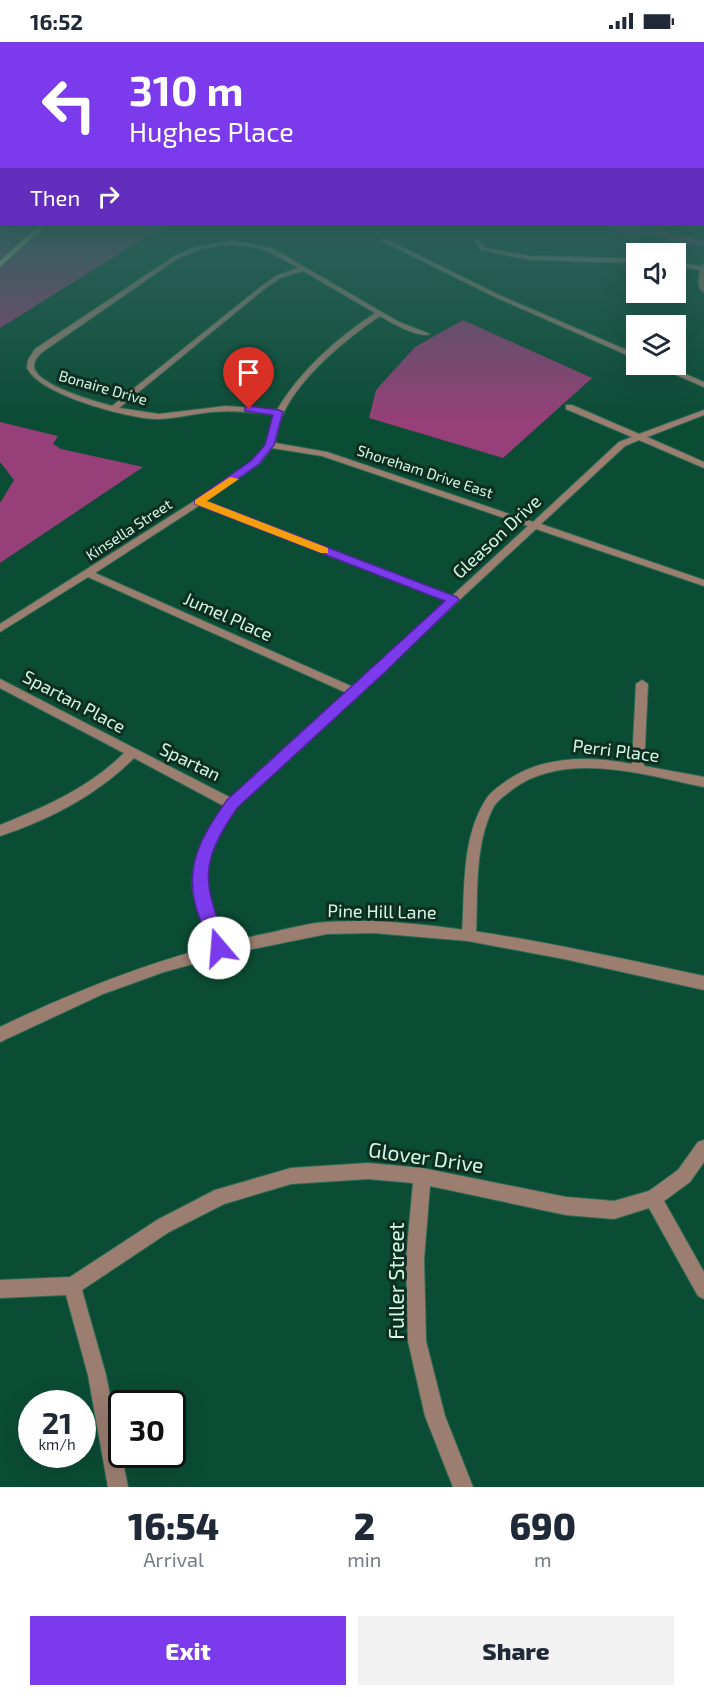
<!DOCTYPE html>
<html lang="en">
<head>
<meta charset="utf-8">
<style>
	:root { --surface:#fff; --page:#f2f2f3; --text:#1f2937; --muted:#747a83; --accent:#7c3aed }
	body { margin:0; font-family:"Exo 2",sans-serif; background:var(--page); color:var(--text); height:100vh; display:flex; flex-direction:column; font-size:22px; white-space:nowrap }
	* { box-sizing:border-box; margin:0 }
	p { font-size:20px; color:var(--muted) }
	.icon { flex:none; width:33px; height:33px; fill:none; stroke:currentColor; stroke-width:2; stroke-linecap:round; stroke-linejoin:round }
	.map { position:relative; height:1445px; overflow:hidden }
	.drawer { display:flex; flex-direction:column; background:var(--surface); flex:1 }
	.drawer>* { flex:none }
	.guide { position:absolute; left:0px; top:0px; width:705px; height:183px; box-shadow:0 6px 24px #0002; background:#7c3aed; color:#fff; overflow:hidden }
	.fabs { position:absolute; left:626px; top:201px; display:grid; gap:12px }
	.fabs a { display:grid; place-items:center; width:60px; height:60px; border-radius:0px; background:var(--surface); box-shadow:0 6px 24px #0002; font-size:30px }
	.speed { position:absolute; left:18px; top:1348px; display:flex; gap:12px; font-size:30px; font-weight:700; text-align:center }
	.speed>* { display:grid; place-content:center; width:78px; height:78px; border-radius:50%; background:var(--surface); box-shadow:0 6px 24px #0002; line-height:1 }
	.speed small { font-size:15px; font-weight:400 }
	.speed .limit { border:3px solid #111; border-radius:9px; background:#fff; color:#111 }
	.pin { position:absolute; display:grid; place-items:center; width:51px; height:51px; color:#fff; margin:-62px -26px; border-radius:50% 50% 50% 0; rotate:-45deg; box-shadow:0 0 6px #0007 }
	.pin .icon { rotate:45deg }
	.me { position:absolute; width:66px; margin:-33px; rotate:342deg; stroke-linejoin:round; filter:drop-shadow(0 0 4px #0008) }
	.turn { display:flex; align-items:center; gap:21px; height:126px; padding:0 30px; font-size:27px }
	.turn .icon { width:78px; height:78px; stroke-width:2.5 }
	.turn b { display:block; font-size:42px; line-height:51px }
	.then { display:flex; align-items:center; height:57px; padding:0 30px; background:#0003; gap:12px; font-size:22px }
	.eta { display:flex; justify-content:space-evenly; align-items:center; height:102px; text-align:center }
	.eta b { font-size:36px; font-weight:800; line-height:42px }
	.button { display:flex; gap:12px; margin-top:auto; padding:12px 30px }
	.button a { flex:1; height:69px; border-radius:0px; background:var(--accent); color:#fff; font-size:24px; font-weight:800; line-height:69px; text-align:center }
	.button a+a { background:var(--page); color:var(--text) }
	.status { display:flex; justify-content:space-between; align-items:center; height:42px; padding:0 30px; background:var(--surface); direction:ltr }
	.status svg { height:16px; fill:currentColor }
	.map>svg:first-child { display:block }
	.green { fill:#973f78 }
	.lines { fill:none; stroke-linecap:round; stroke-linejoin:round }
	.minor-casing { stroke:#2f6b55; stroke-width:2 }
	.tertiary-casing { stroke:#2f6b55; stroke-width:2 }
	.primary-casing { stroke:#2f6b55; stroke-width:2 }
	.minor { fill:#9c7e71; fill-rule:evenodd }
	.tertiary { fill:#9c7e71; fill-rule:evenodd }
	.primary { fill:#f6b9a0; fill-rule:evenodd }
	.route { fill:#7c3aed; stroke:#51269a; stroke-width:1.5 }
	.slow { fill:#f59e0b }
	.labels { text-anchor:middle; stroke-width:6; stroke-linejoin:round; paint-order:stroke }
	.far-street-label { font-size:15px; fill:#d3f9e5; stroke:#0d2e20 }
	.street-label { font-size:18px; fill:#d3f9e5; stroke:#0d2e20 }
	.near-street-label { font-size:21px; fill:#d3f9e5; stroke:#0d2e20 }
</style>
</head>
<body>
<div class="status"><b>16:52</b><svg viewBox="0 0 49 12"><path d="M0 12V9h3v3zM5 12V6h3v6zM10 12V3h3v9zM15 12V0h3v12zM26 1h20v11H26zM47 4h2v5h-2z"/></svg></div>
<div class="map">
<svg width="704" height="1445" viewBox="0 0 704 1445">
	<rect width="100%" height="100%" fill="#0b4c35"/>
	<!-- green -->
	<g class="green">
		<polygon points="0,179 2,182 167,182 0,286"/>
		<path d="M608,182H668L666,189C678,194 692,194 704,199V203L698,204L674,200L657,194L617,191Z"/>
		<polygon points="463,278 592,336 503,416 369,376 376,348 415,305"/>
		<polygon points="0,380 58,394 53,402 61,407 143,425 0,521 0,461 14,438 0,420"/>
	</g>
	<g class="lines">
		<defs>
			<g id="minor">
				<polygon points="382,197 386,197 499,253 636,312 636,317 495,255 382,199"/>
				<path d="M234,199L272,206L399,280L430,292C419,297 390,280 380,274C347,296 301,334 284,370C279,379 277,391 275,401L327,410L533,480L619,400L632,395L566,367V363H572L639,392L704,368V373L647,395L704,420V426L639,398L625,404L541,482L704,538V544L536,487L236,765C229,777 220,789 214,801C197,836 215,873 226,906L224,910L219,912L214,910L212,906C206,889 195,866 193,849C189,816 207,790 224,764L134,716C97,753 49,778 0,794V783C45,765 89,746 124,711L0,646V637L231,756L347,651L88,535L0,590V582L196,458L253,418L266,403L274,373C253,370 232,368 211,370C192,372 174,377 156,377C127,376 40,353 27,326L28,318L35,307L173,215L195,205ZM221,203C256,201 269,209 298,226L276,234L259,246L112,364C94,359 43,345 35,328C32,321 37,315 41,311L177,217L200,207ZM303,229L375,271C337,296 300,329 277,368L226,364L159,372L119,366L263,248L280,236ZM272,406L322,414L528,484L452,554L206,459L259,422ZM200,463L447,559L353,645L95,531Z"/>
				<polygon points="475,199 479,199 485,206 530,214 636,217 636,221 530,218 481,208"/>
				<path d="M675,220L701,224L704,221V250C696,246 699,236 700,228L675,224Z"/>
				<polygon points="651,322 662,322 704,340 704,345"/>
				<path d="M642,638L648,642L644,724L704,735V745C645,733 566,708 513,747C506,753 497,758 493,766C474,804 478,852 476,893L474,897L469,899L464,897L462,893C465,850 461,797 485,759C489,751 498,745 505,740C542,713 589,714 632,722L636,642Z"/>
				<polygon points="704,1098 704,1120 690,1140 664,1159 704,1230 704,1257 698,1254 649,1166 614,1177 566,1173 430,1144 424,1217 426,1299 445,1374 473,1445 453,1445 425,1374 408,1299 406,1217 413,1141 368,1137 291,1142 224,1162 169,1190 82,1248 106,1333 128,1445 108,1445 88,1333 66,1253 0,1256 0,1238 70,1235 157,1178 215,1148 291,1126 368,1121 422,1126 566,1155 614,1159 649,1149 678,1128 698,1100"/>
			</g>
			<path id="tertiary" d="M373,879C486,885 594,911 704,934V948L564,917L468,899L373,891L327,892L233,911L164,930L103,952L0,1000V985C85,944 171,911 264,892C285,888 306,881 327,880C343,879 358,879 373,879Z"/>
			<polygon id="primary" points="40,182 48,182 0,225 0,219"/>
		</defs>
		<!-- minor casing -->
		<use href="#minor" class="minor-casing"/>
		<!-- tertiary casing -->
		<use href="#tertiary" class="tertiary-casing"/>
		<!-- primary casing -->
		<use href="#primary" class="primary-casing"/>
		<!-- minor -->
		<use href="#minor" class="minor"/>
		<!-- tertiary -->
		<use href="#tertiary" class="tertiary"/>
		<!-- primary -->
		<use href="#primary" class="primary"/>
	</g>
	<!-- sky -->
	<linearGradient id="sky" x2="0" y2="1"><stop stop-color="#062a1d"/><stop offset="0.47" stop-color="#2e615c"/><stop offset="1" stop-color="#2e615c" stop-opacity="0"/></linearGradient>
	<rect width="704" height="381" fill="url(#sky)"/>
	<!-- route -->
	<path class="route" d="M249,364L279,368L283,370L274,403L259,422L206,459L457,555L459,558L385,630L237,766C196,826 205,841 227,906L225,911L219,914L213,911L211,906C205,888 194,867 193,848C189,813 208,785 227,758L445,559L195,462V458L252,418L265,403L273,373L245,369V365Z"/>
	<!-- slow -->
	<polygon class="slow" points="230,435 239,437 207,459 328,506 328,511 321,511 195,462 195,458"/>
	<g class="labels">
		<!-- far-street labels -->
		<g class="far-street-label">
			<text transform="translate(103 346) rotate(16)" y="5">Bonaire Drive</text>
			<text transform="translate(425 430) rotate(18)" y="5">Shoreham Drive East</text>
			<text transform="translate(129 488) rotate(-33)" y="5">Kinsella Street</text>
		</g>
		<!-- street labels -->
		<g class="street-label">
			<text transform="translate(497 495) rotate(-43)" y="6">Gleason Drive</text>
			<text transform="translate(228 575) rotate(24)" y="6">Jumel Place</text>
			<text transform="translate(74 660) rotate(28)" y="6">Spartan Place</text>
			<text transform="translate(616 709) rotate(7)" y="6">Perri Place</text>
			<text transform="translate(190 720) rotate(26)" y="6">Spartan</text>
			<text transform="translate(382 870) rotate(1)" y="6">Pine Hill Lane</text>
		</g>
		<!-- near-street labels -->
		<g class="near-street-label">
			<text transform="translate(426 1116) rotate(8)" y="7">Glover Drive</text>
			<text transform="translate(397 1239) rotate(-90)" y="7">Fuller Street</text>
		</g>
	</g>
</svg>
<div class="fabs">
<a><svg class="icon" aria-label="sound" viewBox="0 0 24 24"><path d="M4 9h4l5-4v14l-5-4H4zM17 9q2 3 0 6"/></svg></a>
<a><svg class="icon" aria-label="layers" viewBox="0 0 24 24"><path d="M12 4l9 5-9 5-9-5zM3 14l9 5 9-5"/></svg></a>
</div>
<div class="speed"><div>21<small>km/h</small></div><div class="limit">30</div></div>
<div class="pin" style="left:249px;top:367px;background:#d93025"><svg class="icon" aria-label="arrive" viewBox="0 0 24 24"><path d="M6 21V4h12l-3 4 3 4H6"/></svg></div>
<svg class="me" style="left:219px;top:906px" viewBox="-20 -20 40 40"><circle r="19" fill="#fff"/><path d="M0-13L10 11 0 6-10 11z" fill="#7c3aed"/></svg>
<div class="guide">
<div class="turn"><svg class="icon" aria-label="left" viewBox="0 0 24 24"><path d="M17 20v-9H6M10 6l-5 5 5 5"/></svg><div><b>310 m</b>Hughes Place</div></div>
<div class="then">Then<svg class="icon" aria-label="right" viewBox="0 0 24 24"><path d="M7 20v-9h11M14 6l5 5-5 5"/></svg></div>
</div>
</div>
<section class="drawer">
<div class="eta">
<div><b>16:54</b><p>Arrival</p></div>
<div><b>2</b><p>min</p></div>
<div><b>690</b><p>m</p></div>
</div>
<div class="button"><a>Exit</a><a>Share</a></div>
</section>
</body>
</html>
